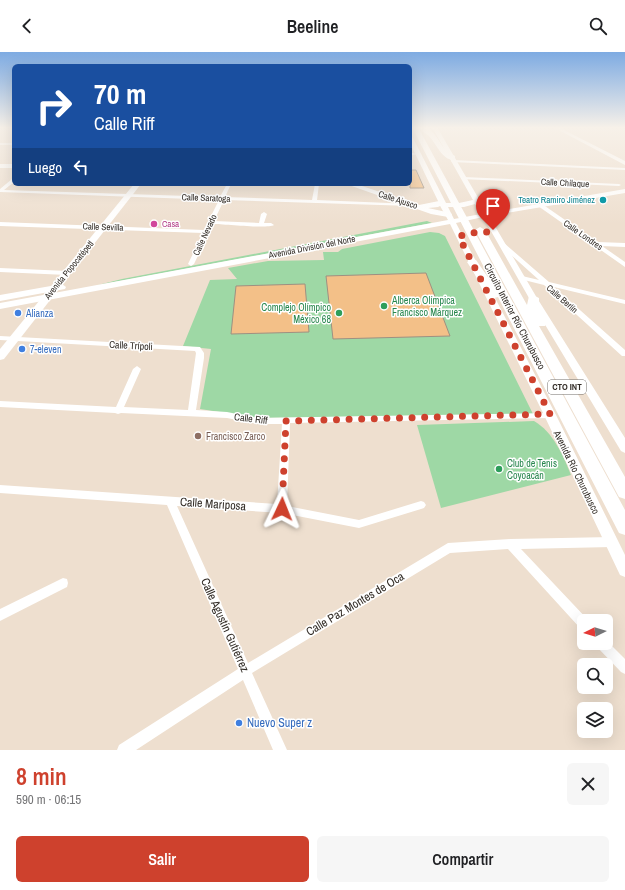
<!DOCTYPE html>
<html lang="es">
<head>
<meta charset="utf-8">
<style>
	:root { --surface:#fff; --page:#f6f6f6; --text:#202124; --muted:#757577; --accent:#ce412d }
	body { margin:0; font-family:"Archivo Narrow",sans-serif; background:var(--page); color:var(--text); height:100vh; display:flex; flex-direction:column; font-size:15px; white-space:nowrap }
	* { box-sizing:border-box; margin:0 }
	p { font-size:13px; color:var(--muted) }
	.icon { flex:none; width:22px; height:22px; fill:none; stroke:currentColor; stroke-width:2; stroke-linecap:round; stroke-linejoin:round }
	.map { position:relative; height:698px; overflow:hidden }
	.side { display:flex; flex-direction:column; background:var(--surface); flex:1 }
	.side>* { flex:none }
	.hud { position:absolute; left:12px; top:12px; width:400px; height:122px; border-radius:6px; box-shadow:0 4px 16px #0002; background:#1a4fa0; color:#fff; overflow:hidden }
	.needle { width:26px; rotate:265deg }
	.fabs { position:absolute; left:577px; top:562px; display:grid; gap:8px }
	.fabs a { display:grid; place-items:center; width:36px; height:36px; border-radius:6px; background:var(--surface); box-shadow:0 4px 16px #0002; font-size:20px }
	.pin { position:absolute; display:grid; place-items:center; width:34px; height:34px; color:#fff; margin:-41px -17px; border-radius:50% 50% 50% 0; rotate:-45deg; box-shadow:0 0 4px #0007 }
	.pin .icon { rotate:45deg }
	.me { position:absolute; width:44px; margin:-22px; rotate:2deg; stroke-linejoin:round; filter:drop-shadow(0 0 3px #0008) }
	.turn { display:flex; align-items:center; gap:14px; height:84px; padding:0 16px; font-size:18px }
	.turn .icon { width:52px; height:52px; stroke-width:2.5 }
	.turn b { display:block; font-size:28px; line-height:34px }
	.then { display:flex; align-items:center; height:38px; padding:0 16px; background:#0003; gap:8px; font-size:15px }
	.round { display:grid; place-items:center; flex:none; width:42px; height:42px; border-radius:6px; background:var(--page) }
	.overview { display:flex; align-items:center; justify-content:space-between; height:68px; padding:0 16px }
	h1 { font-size:24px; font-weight:600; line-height:30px; color:var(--accent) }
	.action { display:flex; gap:8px; margin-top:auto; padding:8px 16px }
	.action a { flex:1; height:46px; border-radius:6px; background:var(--accent); color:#fff; font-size:16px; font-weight:600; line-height:46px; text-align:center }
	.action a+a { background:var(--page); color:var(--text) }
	header { display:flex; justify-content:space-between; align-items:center; height:52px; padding:0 16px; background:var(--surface); font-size:18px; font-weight:600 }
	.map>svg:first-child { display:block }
	.green { fill:#9ed8a5 }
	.building { fill:#f3c088; stroke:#9e9081 }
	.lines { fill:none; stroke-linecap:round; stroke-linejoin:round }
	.minor { fill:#fff; fill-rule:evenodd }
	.tertiary { fill:#fff; fill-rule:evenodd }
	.secondary { fill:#fff; fill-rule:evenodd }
	.primary { fill:#fff; fill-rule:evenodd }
	.motorway { fill:#fff; fill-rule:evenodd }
	.route { stroke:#ce412d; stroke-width:7; stroke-dasharray:0 12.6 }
	.culture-dot { fill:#0f9aa8; stroke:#fff; stroke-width:1.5 }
	.hotel-dot { fill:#d1479c; stroke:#fff; stroke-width:1.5 }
	.leisure-dot { fill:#2e9e5b; stroke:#fff; stroke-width:1.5 }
	.shop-dot { fill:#3f7fe0; stroke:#fff; stroke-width:1.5 }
	.education-dot { fill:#8d6e63; stroke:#fff; stroke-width:1.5 }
	.labels { text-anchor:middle; stroke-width:3; stroke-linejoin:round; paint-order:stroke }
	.far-street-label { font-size:9px; fill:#332d27; stroke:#fff }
	.far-culture-label { font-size:9px; fill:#0d838f; stroke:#fff; text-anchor:end }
	.far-hotel-label { font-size:9px; fill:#b23c85; stroke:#fff; text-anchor:start }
	.shield { fill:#fff; stroke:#706c68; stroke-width:1 }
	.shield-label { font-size:9px; font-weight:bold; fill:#332d27 }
	.leisure-label { font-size:10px; fill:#27864d; stroke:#fff; text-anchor:start }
	.shop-label { font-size:10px; fill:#366cbe; stroke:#fff; text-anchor:start }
	.street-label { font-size:10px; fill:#332d27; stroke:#fff }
	.education-label { font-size:10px; fill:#785e54; stroke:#fff; text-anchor:start }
	.near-street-label { font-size:12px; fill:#332d27; stroke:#fff }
	.near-shop-label { font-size:12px; fill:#366cbe; stroke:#fff; text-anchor:start }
</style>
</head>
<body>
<header><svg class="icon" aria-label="back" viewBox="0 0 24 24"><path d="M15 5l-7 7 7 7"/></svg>Beeline<svg class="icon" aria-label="search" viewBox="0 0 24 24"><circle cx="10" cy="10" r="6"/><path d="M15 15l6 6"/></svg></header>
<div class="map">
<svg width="625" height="698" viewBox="0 0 625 698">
	<rect width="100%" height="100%" fill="#eedfcf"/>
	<!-- green -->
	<g class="green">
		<polygon points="427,169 432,171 98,233 122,227"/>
		<polygon points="430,180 439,181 445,184 533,362 259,366 200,357 211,297 183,294 210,228 237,227 228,216 268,209 324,208 323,200 338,200 342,197"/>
		<path d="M534,369C553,380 563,403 571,423L441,456L417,373Z"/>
	</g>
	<!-- building -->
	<g class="building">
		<polygon points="410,118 416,118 424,136 410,136"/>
		<polygon points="426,221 450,284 333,287 326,224"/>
		<polygon points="305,232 309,280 231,282 236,234"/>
	</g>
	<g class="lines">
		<!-- minor -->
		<g class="minor">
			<rect x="0" y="91" width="14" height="2"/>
			<polygon points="410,101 420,102 410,103"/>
			<polygon points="453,108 625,116 625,118 452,110 451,109"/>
			<polygon points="463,125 619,132 621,133 619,134 461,127 461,125"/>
			<path d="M12,127H14V130L4,138L220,145L227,132H231L225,145L312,148L315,132H319L317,148L412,152L414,153L412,154L224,148L214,169L259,171L261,162L264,160L267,162L264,171H271L274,173C267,177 224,172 213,172L194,212L191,214L188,212L203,181L0,174V170L204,178L219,148L0,140V137Z"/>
			<polygon points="538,152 542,152 597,190 625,191 625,195 602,194 625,210 625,215 538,154"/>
			<polygon points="500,191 504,191 549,230 625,248 625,252 554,235 625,298 625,304 622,304 544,233 520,227 519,226 522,224 539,228 500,193"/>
			<polygon points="0,216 67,219 70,221 67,223 0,220"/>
			<polygon points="0,284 200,295 204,301 204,306 196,358 227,360 257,366 553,361 554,363 553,365 550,366 290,371 287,454 359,468 421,449 424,450 426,453 424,456 421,457 359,476 282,461 177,454 248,611 448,491 510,487 612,485 616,487 617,490 616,493 612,495 521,497 589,569 584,569 584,578 580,576 508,497 450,501 252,621 287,698 273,698 243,628 136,698 117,698 119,693 238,617 167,453 0,441 0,433 277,452 282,372 257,372 227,366 121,361 118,362 115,361 0,355 0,349 116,355 133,317 137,314 141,317 124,355 188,358 196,301 195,299 0,288"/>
			<polygon points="63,526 67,527 68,531 67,535 0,569 0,557"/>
			<polygon points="606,588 625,607 625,622 621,620 597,595 595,591 606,591"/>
		</g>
		<!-- tertiary -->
		<polygon class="tertiary" points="553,75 558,75 625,109 625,113"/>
		<!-- secondary -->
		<g class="secondary">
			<path d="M432,75H437L487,161L625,137V141L489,164L537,246L625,386V401L621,399L529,246L483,165L456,171L556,363L625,503V525L620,523L544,363L450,172L0,257V251L448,168L439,152V151L410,91V84L413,86L446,151H459L473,148ZM475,152L481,162L454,167L448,155H464Z"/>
			<polygon points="62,232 66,235 65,237 0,249 0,243"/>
		</g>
		<!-- primary -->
		<g class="primary">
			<rect x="0" y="112" width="14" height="4"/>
			<polygon points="134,132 141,132 4,307 0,308 0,297"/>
			<polygon points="346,132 356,132 419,153 444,148 444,152 438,155 428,156 451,161 452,163 448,165 431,162"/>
		</g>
		<!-- motorway -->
		<g class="motorway">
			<polygon points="412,75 418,75 625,458 625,483 619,481 498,245 494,246 490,245 467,210 472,207 476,208 492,231"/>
			<path d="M421,76C432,74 438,88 444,96C447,99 451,102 455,104V108C442,109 436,91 429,84C427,82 423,80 421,78Z"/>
			<polygon points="480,175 485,178 527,253 529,244 533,243 539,246 539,258 547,271 545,274 539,274 625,425 625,447 619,445 475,178"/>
		</g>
	</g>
	<!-- sky -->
	<linearGradient id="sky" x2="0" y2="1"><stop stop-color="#7eabe2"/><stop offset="0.44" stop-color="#f7f1e9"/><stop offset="1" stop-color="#f7f1e9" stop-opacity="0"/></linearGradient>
	<rect width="625" height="172" fill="url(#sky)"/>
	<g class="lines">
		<!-- route -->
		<path class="route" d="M282,457L286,369L550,362L459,185C470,178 482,183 493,178"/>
	</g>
	<!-- markers -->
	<circle class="culture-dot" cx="603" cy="148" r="4"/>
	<circle class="hotel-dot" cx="154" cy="172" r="4"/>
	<g class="leisure-dot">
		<circle cx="384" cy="254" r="4"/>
		<circle cx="339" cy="261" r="4"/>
		<circle cx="499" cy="417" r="4"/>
	</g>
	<g class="shop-dot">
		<circle cx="18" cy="261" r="4"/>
		<circle cx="22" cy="297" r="4"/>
		<circle cx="239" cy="671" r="4"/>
	</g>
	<circle class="education-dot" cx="198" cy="384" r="4"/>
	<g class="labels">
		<!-- far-street labels -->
		<g class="far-street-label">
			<text transform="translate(565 131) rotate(3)" y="3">Calle Chilaque</text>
			<text transform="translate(206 146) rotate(2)" y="3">Calle Saratoga</text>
			<text transform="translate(398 148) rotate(18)" y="3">Calle Ajusco</text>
			<text transform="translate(103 175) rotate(2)" y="3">Calle Sevilla</text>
			<text transform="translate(205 183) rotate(-65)" y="3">Calle Nevado</text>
			<text transform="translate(583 183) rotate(35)" y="3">Calle Londres</text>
			<text transform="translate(312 195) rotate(-11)" y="3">Avenida División del Norte</text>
			<text transform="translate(69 218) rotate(-51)" y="3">Avenida Popocatépetl</text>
			<text transform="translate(562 247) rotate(41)" y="3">Calle Berlín</text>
		</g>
		<!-- far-culture labels -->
		<g class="far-culture-label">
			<text x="595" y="151">Teatro Ramiro Jiménez</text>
		</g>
		<!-- far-hotel labels -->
		<g class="far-hotel-label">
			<text x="162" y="175">Casa</text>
		</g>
		<!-- shield labels -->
		<rect class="shield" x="548" y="328" width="38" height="14" rx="3"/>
		<g class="shield-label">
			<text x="567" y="338">CTO INT</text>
		</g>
		<!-- leisure labels -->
		<g class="leisure-label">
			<text x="392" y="252">Alberca Olímpica<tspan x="392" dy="12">Francisco Márquez</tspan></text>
			<text x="331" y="259" text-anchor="end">Complejo Olímpico<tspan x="331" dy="12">México 68</tspan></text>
			<text x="507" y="415">Club de Tenis<tspan x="507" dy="12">Coyoacán</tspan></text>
		</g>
		<!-- shop labels -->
		<g class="shop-label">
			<text x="26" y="265">Alianza</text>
			<text x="30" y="301">7-eleven</text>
		</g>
		<!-- street labels -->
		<g class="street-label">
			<text transform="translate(515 264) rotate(62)" y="4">Circuito Interior Río Churubusco</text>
			<text transform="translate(131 293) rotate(3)" y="4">Calle Trípoli</text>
			<text transform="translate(251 366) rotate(7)" y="4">Calle Riff</text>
			<text transform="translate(577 420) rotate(64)" y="4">Avenida Río Churubusco</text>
		</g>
		<!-- education labels -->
		<g class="education-label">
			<text x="206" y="388">Francisco Zarco</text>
		</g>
		<!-- near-street labels -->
		<g class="near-street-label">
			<text transform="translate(213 452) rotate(4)" y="4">Calle Mariposa</text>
			<text transform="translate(355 552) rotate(-31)" y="4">Calle Paz Montes de Oca</text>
			<text transform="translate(225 573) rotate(66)" y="4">Calle Agustín Gutiérrez</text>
		</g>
		<!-- near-shop labels -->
		<g class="near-shop-label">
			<text x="247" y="675">Nuevo Super z</text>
		</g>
	</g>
</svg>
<div class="fabs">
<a><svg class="needle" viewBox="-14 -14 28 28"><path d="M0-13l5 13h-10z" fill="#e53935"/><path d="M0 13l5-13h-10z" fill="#757577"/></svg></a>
<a><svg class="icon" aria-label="search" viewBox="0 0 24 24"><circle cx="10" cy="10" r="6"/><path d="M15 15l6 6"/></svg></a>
<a><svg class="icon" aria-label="layers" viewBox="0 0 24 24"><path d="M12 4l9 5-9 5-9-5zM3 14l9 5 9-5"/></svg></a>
</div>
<div class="pin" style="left:493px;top:178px;background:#d93025"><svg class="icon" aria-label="arrive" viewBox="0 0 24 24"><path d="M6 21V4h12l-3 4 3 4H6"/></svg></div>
<svg class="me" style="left:282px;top:457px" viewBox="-20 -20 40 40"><path d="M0-17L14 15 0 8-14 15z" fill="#ce412d" stroke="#fff" stroke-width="4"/></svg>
<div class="hud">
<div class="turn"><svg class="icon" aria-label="right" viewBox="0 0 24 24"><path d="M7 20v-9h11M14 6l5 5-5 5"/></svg><div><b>70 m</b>Calle Riff</div></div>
<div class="then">Luego<svg class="icon" aria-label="left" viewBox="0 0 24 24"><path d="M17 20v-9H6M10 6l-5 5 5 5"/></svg></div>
</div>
</div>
<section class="side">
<div class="overview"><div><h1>8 min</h1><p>590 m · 06:15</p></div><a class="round"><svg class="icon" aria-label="close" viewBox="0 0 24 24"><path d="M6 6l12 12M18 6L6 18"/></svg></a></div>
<div class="action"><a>Salir</a><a>Compartir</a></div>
</section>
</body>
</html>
